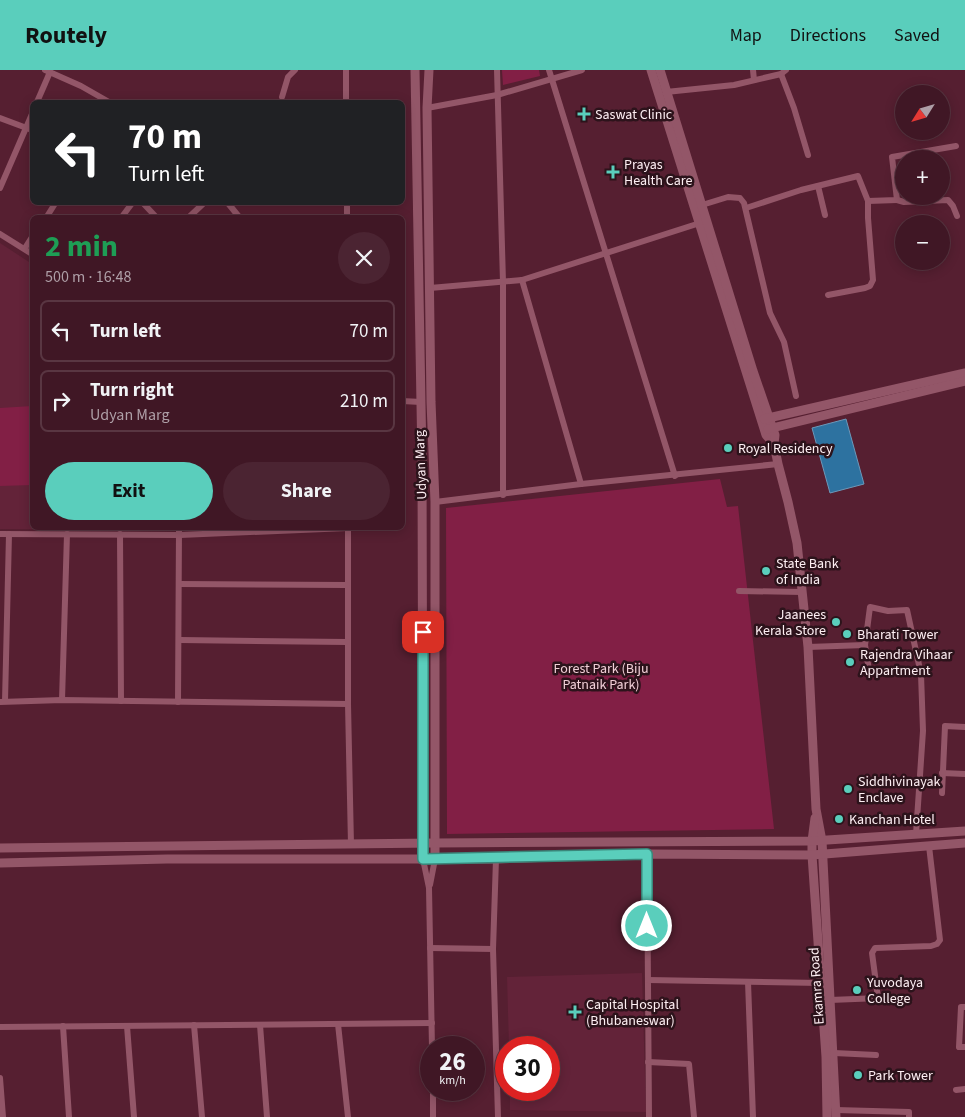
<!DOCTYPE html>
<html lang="en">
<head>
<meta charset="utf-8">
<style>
	:root { --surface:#401725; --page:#4b2432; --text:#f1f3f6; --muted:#ae9fa7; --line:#593642; --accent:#5acebc }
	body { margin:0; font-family:"Source Sans 3",sans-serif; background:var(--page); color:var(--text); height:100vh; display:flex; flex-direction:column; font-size:19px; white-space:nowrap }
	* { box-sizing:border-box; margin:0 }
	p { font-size:16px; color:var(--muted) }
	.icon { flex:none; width:28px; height:28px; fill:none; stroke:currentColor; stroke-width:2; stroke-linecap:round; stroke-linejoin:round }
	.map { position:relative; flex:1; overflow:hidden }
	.details { position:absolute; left:30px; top:145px; width:375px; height:315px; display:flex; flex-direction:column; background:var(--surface); border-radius:8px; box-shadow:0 2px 12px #0003,0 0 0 1px var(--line) }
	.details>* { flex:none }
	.guide { position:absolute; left:30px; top:30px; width:375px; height:105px; border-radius:8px; box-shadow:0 2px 12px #0003,0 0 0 1px var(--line); background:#202124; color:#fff; overflow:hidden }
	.needle { width:32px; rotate:233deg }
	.buttons { position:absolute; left:895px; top:15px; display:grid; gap:10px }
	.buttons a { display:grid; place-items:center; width:55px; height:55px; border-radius:50%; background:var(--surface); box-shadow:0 2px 12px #0003,0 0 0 1px var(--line); font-size:25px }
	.speed { position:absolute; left:420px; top:966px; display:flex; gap:10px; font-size:25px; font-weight:700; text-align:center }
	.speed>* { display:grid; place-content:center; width:65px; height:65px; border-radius:50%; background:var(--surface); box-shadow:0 2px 12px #0003,0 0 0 1px var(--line); line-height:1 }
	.speed small { font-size:12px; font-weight:400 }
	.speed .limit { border:8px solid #d22; background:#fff; color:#111 }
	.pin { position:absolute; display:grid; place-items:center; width:42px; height:42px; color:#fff; margin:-21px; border-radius:10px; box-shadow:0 2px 8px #0006 }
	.me { position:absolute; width:55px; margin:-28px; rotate:0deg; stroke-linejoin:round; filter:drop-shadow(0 0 4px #0008) }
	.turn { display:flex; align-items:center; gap:18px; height:105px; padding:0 15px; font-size:22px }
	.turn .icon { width:65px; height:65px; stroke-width:2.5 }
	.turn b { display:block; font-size:35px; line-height:42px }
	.round { display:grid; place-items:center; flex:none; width:52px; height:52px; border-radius:26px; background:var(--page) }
	.summary { display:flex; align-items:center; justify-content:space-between; height:85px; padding:0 15px }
	h1 { font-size:30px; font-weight:700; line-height:38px; color:#1e9e55 }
	.action { display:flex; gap:10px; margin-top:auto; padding:10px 15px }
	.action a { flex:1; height:58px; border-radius:30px; background:var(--accent); color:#111; font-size:20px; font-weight:700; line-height:58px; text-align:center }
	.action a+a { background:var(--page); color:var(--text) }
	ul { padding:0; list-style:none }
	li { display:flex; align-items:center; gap:15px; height:62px; margin:0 10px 8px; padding:0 5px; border:2px solid var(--line); border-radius:8px }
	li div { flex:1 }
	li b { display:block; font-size:19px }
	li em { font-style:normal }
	header { display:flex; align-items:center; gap:30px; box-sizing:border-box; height:70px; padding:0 25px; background:var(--accent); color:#111 }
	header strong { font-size:24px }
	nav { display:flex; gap:28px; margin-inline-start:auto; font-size:18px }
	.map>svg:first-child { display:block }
	.built { fill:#632339 }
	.green { fill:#821f45 }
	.water { fill:#2d72a0; stroke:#6c98b9 }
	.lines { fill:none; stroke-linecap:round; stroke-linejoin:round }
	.street { stroke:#935668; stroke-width:6 }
	.secondary { stroke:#935668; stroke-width:9 }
	.route-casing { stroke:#3a867a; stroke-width:12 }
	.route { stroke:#5acebc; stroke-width:9 }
	.poi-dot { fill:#5acebc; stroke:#2c131b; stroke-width:2 }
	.labels { text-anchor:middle; stroke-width:5; stroke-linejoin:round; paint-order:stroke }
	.poi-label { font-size:14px; fill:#feeff3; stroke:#2c131b; text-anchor:start }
	.street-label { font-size:14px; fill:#feeff3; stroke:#2c131b }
	.park-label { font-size:14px; fill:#f1cfd7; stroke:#2c131b }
</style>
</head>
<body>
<header>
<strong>Routely</strong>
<nav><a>Map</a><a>Directions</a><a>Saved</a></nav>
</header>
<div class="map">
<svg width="965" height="1047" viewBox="0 0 965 1047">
	<rect width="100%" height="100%" fill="#561f31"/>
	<!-- built -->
	<g class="built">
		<polygon points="0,173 32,194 32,458 178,458 178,460 0,459"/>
		<polygon points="642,903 646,1042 510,1040 510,1020 549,1020 549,978 509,977 507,907"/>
	</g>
	<!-- green -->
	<g class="green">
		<polygon points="502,0 539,0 540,6 503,15"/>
		<polygon points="32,336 32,415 0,416 0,338"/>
		<polygon points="720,409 727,437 738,436 774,759 447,764 446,438"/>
	</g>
	<!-- water -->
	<polygon class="water" points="846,349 864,414 830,423 812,358"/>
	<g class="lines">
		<!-- street -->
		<g class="street">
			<polyline points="45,0 81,16 109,32"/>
			<polyline points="346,0 346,32"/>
			<polyline points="497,0 503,212 503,425"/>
			<polyline points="549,0 675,406"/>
			<polyline points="753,0 754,10"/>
			<polyline points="781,4 794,38 808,85"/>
			<polyline points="666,22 734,15 781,4 786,0"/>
			<polyline points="282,27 288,7 295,0"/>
			<polyline points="37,32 50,2"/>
			<polyline points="427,38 497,25 582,0"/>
			<polyline points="0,48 32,60"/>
			<polyline points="818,116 825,145"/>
			<polyline points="0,118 32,44"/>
			<polyline points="897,130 904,132 948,130 953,136 957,146"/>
			<polyline points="868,131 897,130 892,87 956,76"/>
			<polyline points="142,132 157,148"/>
			<polyline points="227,132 240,148"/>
			<polyline points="347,132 347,148"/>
			<polyline points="702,135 728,127 740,128 744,133 770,243 784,272 796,326"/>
			<polyline points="746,138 801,120 858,106 868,131 868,148 873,210 870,216 865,218 828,225"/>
			<polyline points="46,148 56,132"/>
			<polyline points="121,148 133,132"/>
			<polyline points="188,148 205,132"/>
			<polyline points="0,164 32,184"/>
			<polyline points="25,178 32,167"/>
			<polyline points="522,210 581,414"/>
			<polyline points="430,218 522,210 700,153"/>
			<polyline points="402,331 421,332"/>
			<polyline points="435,432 581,414 778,394"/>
			<polyline points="348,458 348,634 351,775"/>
			<polyline points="0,464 180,465 348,458"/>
			<polyline points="120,464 121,631"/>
			<polyline points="179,514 347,515"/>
			<polyline points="739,521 802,522"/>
			<polyline points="180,570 347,572"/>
			<polyline points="865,575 870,537 888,541 907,540 921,604"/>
			<polyline points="808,577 865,575 869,600 921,604 923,661 916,764"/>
			<polyline points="62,630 67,464"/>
			<polyline points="5,631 9,464"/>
			<polyline points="0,632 62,630 348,634"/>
			<polyline points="178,632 179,458"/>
			<polyline points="942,703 965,704"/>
			<polyline points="942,723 945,656 965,657"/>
			<polyline points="647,784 649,1047"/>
			<polyline points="423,789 429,818 432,978"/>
			<polyline points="496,789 493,879 498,1047"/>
			<polyline points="430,815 435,789"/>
			<polyline points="430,878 493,879"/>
			<polyline points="648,910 821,913"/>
			<polyline points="748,912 753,1047"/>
			<polyline points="878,928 872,883 875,878 931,876 937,874 940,870 929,776"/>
			<polyline points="830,930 905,927"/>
			<polyline points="965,937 961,937 959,977 965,977"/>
			<polyline points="338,954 348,1047"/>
			<polyline points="194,955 202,1047"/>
			<polyline points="260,955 267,1047"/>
			<polyline points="63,956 69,1047"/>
			<polyline points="127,956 134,1047"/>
			<polyline points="0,957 432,953"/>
			<polyline points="834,983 876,985"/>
			<polyline points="648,992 689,994 694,1047"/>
			<polyline points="0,1008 3,1047"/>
			<polyline points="433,1020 433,1047"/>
			<polyline points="956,1020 965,1019"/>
			<polyline points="836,1040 909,1042 909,1047"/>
		</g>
		<!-- secondary -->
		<g class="secondary">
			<polyline points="415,0 422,389 423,789"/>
			<polyline points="429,0 427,38 431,332 435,432 435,789"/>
			<polyline points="651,0 766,365 774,374"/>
			<polyline points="660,0 753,301 775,365 774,374 778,394 788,432 797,473 808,577 816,739 822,771 836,1047"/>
			<polyline points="764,349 965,303"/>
			<polyline points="768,359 965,311"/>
			<polyline points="815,748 812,771 812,785 826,987 827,1047"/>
			<polyline points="0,778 435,773 812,771 965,761"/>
			<polyline points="0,793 167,789 496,789 647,784 812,785 965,773"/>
		</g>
	</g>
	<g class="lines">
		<defs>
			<polyline id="route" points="423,562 423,789 647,784 647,856"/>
		</defs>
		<!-- route casing -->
		<use href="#route" class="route-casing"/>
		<!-- route -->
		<use href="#route" class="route"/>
	</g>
	<!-- markers -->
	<g class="poi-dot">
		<path d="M581.5 36.5h5v5h5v5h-5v5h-5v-5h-5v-5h5z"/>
		<path d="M610.5 94.5h5v5h5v5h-5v5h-5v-5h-5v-5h5z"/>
		<circle cx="728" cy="378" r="5"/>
		<circle cx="766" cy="501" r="5"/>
		<circle cx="836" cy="552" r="5"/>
		<circle cx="847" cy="564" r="5"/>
		<circle cx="850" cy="592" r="5"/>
		<circle cx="848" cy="719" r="5"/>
		<circle cx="839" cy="749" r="5"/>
		<circle cx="857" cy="920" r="5"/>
		<path d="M572.5 934.5h5v5h5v5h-5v5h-5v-5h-5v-5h5z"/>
		<circle cx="858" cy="1005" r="5"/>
	</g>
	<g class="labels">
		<!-- poi labels -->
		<g class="poi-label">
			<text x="595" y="49">Saswat Clinic</text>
			<text x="624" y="99">Prayas<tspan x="624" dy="16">Health Care</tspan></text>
			<text x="738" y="383">Royal Residency</text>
			<text x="776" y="498">State Bank<tspan x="776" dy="16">of India</tspan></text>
			<text x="826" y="549" text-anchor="end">Jaanees<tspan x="826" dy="16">Kerala Store</tspan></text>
			<text x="857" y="569">Bharati Tower</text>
			<text x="860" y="589">Rajendra Vihaar<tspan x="860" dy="16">Appartment</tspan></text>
			<text x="858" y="716">Siddhivinayak<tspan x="858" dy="16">Enclave</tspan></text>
			<text x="849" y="754">Kanchan Hotel</text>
			<text x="867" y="917">Yuvodaya<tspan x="867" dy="16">College</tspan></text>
			<text x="586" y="939">Capital Hospital<tspan x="586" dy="16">(Bhubaneswar)</tspan></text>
			<text x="868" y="1010">Park Tower</text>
		</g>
		<!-- street labels -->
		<g class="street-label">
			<text transform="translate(420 395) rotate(-92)" y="5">Udyan Marg</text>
			<text transform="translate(816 916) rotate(-94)" y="5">Ekamra Road</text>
		</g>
		<!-- park labels -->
		<g class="park-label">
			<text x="601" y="603">Forest Park (Biju<tspan x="601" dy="16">Patnaik Park)</tspan></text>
		</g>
	</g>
</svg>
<div class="buttons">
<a><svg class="needle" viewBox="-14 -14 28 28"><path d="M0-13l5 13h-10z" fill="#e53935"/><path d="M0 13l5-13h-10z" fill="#ae9fa7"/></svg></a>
<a>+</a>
<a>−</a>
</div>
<div class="speed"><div>26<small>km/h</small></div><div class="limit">30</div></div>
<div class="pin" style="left:423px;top:562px;background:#d93025"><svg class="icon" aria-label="arrive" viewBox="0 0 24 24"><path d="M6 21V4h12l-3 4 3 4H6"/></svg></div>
<svg class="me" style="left:647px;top:856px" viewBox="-20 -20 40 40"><circle r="17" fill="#5acebc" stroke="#fff" stroke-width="3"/><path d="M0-11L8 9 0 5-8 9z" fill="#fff"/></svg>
<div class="guide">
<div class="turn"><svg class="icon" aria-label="left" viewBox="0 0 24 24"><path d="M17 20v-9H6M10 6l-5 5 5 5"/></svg><div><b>70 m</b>Turn left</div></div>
</div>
<section class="details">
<div class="summary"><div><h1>2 min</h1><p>500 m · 16:48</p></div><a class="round"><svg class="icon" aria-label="close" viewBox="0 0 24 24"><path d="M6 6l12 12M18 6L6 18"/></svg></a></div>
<ul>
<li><svg class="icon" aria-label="left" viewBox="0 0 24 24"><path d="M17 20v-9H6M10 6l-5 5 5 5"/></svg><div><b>Turn left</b></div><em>70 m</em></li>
<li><svg class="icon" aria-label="right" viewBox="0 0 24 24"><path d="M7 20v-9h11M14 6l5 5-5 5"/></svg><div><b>Turn right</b><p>Udyan Marg</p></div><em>210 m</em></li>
</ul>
<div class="action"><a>Exit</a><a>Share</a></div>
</section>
</div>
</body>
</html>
